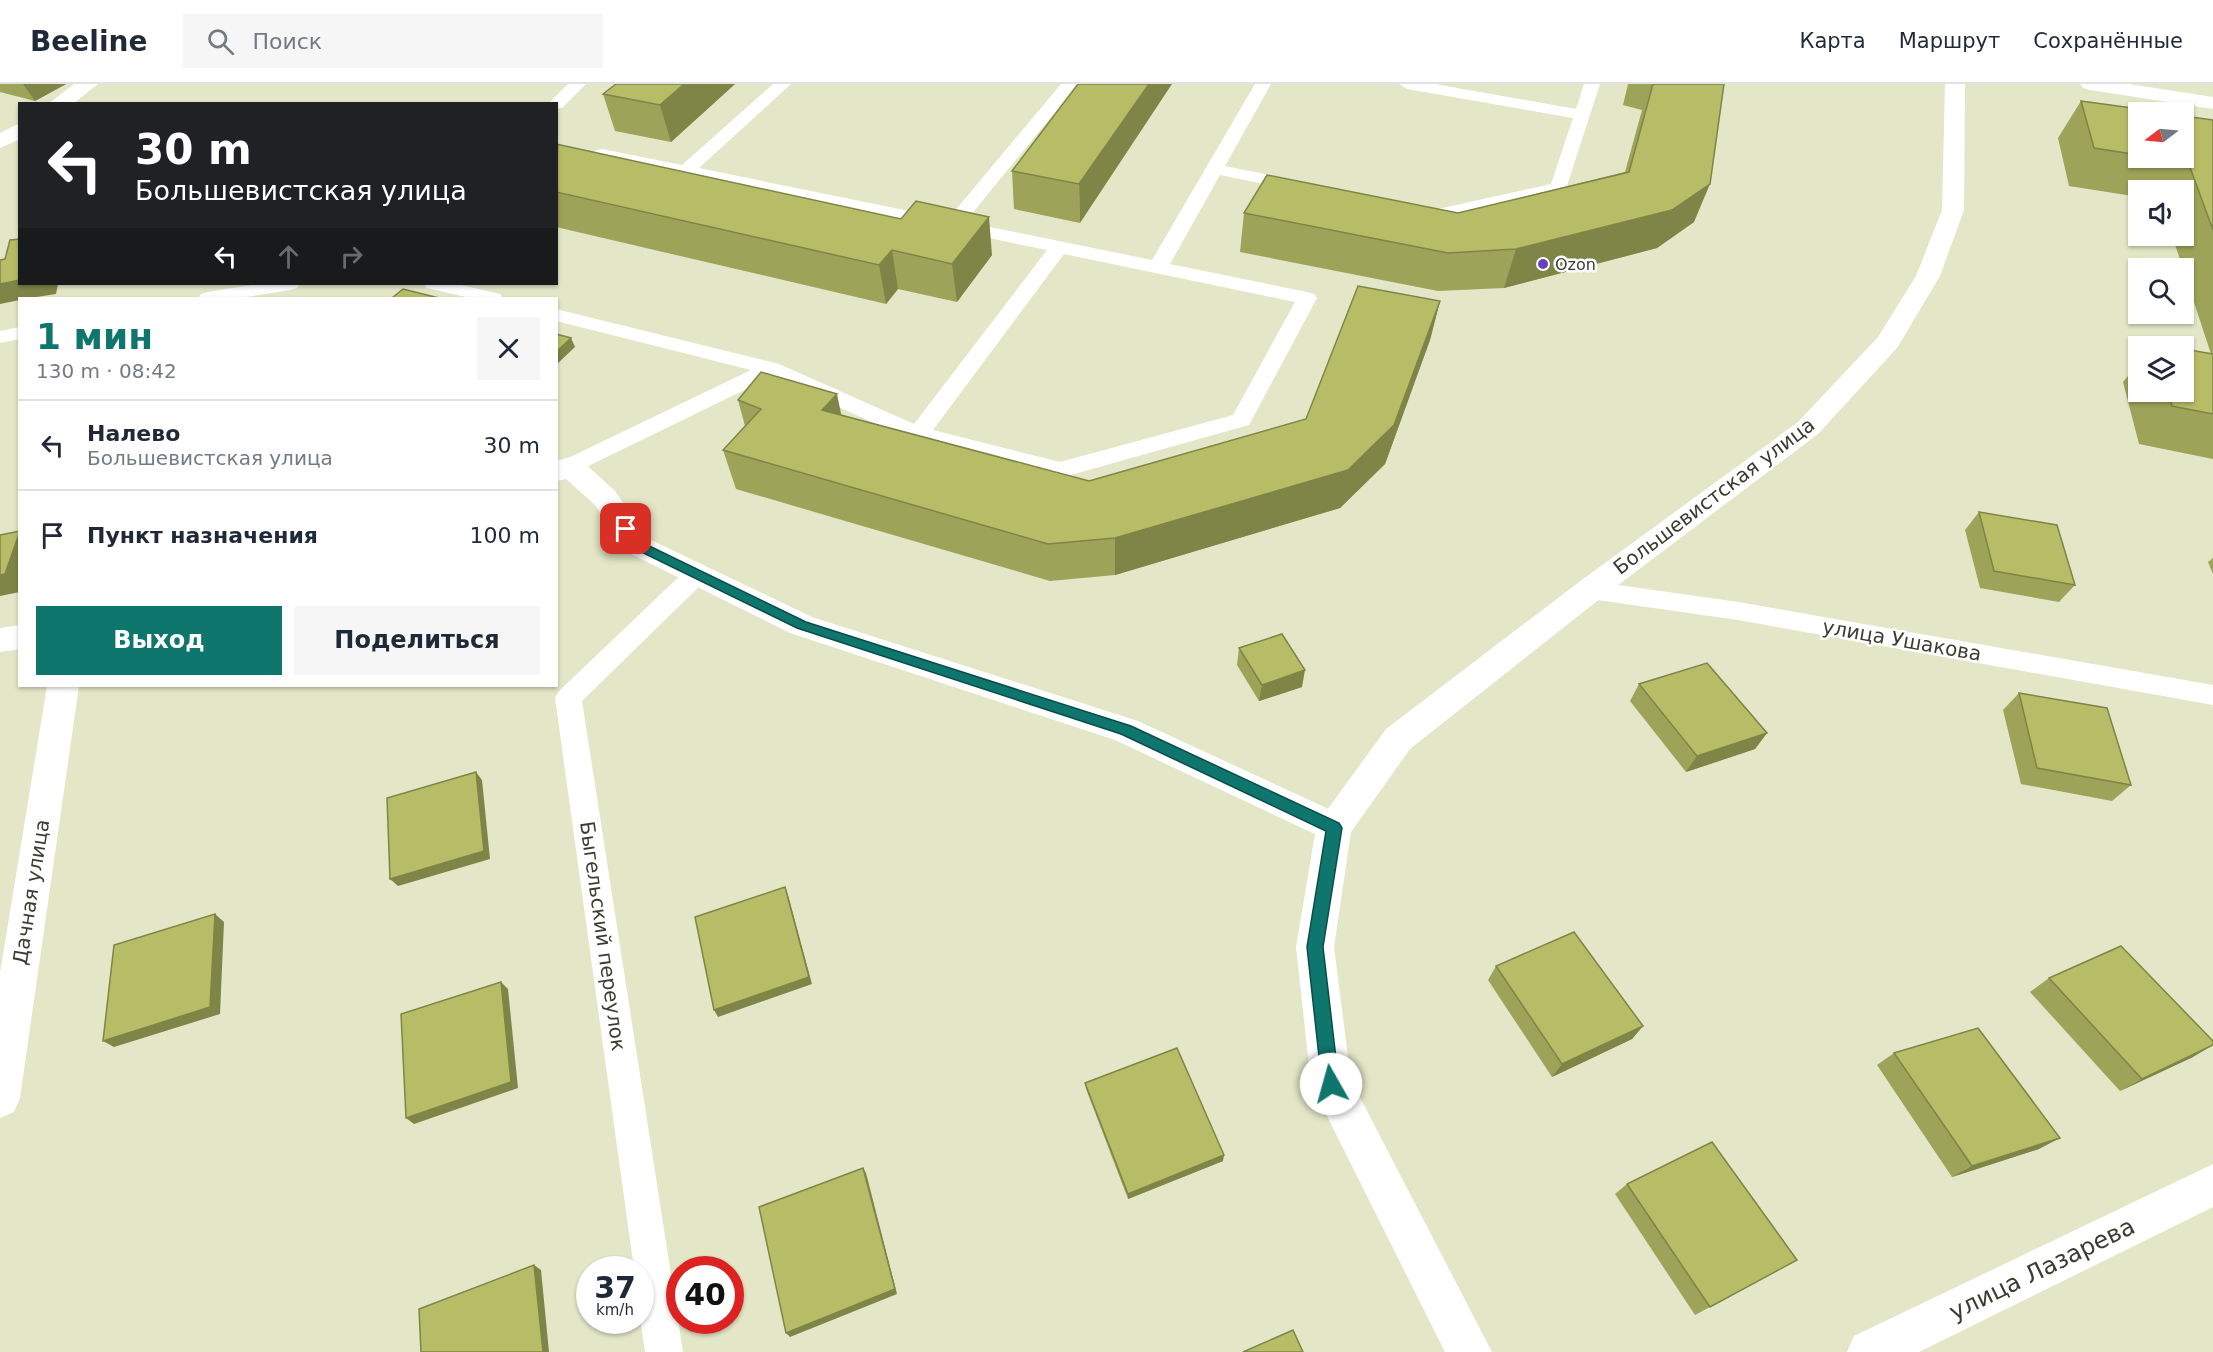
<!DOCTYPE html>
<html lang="ru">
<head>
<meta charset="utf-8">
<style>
	:root { --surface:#fff; --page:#f6f6f7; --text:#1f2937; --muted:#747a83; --line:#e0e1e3; --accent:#0f766e }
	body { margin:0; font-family:"DejaVu Sans",sans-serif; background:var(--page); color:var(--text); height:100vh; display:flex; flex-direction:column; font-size:22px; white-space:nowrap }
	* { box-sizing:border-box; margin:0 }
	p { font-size:20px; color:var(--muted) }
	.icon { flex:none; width:33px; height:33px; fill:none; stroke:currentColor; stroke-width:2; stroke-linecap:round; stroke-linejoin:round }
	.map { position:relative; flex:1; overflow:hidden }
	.details { position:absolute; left:18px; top:213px; width:540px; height:390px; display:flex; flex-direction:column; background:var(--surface); border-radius:0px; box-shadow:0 2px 4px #0004 }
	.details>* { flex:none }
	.top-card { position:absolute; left:18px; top:18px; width:540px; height:183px; border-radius:0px; box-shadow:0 2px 4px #0004; background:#202124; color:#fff; overflow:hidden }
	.needle { width:39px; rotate:254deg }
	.controls { position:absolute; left:2128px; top:18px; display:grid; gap:12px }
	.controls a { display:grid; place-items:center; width:66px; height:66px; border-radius:0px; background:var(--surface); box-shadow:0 2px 4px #0004; font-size:30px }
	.speed { position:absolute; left:576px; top:1172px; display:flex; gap:12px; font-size:30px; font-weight:700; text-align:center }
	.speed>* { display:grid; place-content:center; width:78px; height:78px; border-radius:50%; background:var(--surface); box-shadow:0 2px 4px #0004; line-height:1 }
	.speed small { font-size:15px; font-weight:400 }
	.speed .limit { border:9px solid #d22; background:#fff; color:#111 }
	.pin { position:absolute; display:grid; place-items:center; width:51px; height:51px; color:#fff; margin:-26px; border-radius:12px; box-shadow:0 3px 9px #0006 }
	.me { position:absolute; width:66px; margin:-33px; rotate:353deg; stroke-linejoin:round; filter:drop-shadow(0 0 4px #0008) }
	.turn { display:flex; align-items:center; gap:21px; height:126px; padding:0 18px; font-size:27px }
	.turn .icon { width:78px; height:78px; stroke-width:2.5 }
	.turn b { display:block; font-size:42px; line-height:51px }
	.lanes { display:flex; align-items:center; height:57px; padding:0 18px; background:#0003; justify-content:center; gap:30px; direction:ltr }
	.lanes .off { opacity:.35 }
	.round { display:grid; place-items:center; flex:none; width:63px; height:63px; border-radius:0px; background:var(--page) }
	.head { display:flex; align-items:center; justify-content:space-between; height:102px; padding:0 18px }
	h1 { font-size:36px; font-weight:600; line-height:45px; color:var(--accent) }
	.primary-button { display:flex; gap:12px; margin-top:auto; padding:12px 18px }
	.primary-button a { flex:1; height:69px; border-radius:0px; background:var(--accent); color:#fff; font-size:24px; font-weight:600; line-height:69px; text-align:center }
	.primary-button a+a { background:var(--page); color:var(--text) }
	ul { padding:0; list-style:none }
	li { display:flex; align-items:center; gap:18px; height:90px; padding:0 18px; border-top:2px solid var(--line) }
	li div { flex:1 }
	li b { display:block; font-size:22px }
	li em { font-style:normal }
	header { display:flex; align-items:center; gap:36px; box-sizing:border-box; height:84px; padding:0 30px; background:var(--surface); border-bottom:2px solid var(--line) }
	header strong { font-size:28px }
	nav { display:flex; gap:33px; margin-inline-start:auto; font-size:21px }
	.search { width:420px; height:54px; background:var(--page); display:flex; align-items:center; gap:15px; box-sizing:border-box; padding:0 21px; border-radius:0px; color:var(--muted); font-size:22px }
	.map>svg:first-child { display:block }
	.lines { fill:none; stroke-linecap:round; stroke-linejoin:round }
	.service { fill:#fff; fill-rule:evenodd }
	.minor { fill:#fff; fill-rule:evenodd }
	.tertiary { fill:#fff; fill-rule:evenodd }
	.wall { fill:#9da358 }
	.shaded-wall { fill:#7f8447 }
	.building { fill:#b6bd66; stroke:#7f8447; stroke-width:1.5 }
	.route { fill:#0f766e; stroke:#0a4d48; stroke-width:1.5 }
	.poi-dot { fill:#6742bb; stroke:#fff; stroke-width:2 }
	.labels { text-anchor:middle; stroke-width:5; stroke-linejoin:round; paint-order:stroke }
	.far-poi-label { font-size:16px; fill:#3b3d30; stroke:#fff; text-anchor:start }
	.street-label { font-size:20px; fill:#3b3d30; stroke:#fff }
	.near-street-label { font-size:24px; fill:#3b3d30; stroke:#fff }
</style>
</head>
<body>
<header>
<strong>Beeline</strong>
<div class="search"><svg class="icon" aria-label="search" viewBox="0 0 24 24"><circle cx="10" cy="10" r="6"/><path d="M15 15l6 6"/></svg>Поиск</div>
<nav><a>Карта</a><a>Маршрут</a><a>Сохранённые</a></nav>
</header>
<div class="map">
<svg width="2213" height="1268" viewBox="0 0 2213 1268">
	<rect width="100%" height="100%" fill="#e3e7c7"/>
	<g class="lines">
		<!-- service -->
		<g class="service">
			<polygon points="568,0 586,0 562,24 556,25 556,20 548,20"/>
			<path d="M773,0H791L699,84L948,135L1061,0H1078L965,138L1152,176L1255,0H1271L1225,82L1299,97L1305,98L1308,102L1305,106L1299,107L1220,91L1170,180L1307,208L1314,210L1317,214L1249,341L1060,394L910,355L771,293L578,387L570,390L562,387L559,382L562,377L751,286L556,237V225L779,280L914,340L1047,166L602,75L596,74L593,70L596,66L602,65L682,81ZM1064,170L1295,218L1233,331L1060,378L933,346Z"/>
			<polygon points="1399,0 1435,0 1576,25 1584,0 1600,0 1565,108 1438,137 1409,130 1407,126 1409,122 1416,120 1438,125 1551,100 1573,34 1407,5"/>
			<polygon points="258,200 300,200 297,204 290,206 240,214 198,214 201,210 208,208"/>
			<polygon points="424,200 457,200 500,210 503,214 470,214 427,204"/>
			<polygon points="20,243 20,255 0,259 0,247"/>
			<polygon points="697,481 706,484 709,490 706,496 582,617 683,1268 645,1268 640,1234 640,1185 634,1185 555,614 559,607 688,484"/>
			<polygon points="1590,497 1738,518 2213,601 2213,621 1738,536 1590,515 1581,512 1578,506 1581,500"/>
		</g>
		<!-- minor -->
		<g class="minor">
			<polygon points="74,0 98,0 73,20 48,20"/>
			<polygon points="20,39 20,55 0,64 0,49"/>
			<polygon points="570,373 580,375 615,407 647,454 812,533 1138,637 1346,733 1352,744 1346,755 1334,759 1115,656 790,549 627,468 595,421 566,395 556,397 556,377"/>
			<polygon points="20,541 20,565 0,568 0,544"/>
			<polygon points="47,602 79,602 20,1014 14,1028 0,1034 0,889"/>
			<polygon points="2213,1080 2213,1123 1919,1268 1847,1268 1854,1252"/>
		</g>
		<!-- tertiary -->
		<g class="tertiary">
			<polygon points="1945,0 1965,0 1964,126 1940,192 1897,264 1818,350 1601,514 1410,665 1351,748 1334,863 1351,996 1492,1268 1445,1268 1311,1000 1296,863 1316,744 1322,733 1386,645 1579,498 1798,338 1878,253 1916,192 1942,126"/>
			<polygon points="2080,0 2129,0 2213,13 2213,25 2090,6 2083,4"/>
		</g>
	</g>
	<!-- wall -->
	<g class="wall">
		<polygon points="0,0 66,0 35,17 0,8"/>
		<polygon points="616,0 735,0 671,58 615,47 603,10"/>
		<polygon points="1078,0 1080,139 1014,125 1012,87"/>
		<polygon points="1628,0 1724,0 1694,138 1657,164 1504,204 1438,207 1240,168 1244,129 1458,129 1625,88 1642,26 1623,21"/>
		<polygon points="2081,17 2139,28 2139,74 2184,74 2213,36 2213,375 2139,360 2123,298 2139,279 2139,308 2184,308 2211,270 2184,188 2184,184 2183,184 2172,152 2184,152 2184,106 2139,106 2139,113 2069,102 2058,54"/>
		<polygon points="556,60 992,171 957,218 898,205 886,220 556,143"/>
		<polygon points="1440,217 1430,256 1385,380 1340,424 1115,491 1050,497 736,405 723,366 745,342 738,316 842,331 1089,397 1306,335"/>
		<polygon points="1979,428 2075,501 2059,518 1980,504 1965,446"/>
		<polygon points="2213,474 2213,490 2208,478"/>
		<polygon points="1239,564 1302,603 1259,617 1237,581"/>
		<polygon points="1639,600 1767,649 1755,665 1686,688 1630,617"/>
		<polygon points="2019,609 2131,701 2112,717 2021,700 2003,626"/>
		<polygon points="1496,882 1643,942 1632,955 1552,993 1488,896"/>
		<polygon points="2049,894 2193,973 2120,1007 2030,908"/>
		<polygon points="1894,969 2039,1065 1952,1093 1877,981"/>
		<polygon points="1085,999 1223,1077 1128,1115 1086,1005"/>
		<polygon points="1627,1100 1797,1176 1695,1231 1615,1110"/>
	</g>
	<!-- shaded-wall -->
	<g class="shaded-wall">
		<polygon points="23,0 66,0 35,17"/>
		<polygon points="684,0 735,0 671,58 660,21"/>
		<polygon points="1149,0 1172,0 1080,139 1079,100"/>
		<polygon points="1710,100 1694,138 1657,164 1504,204 1516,165"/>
		<polygon points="989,133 992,171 957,218 952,180"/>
		<polygon points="892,166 898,205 886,220 879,181"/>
		<polygon points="20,196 20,200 58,200 56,210 30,214 20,214 20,216 0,220 0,200"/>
		<polygon points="1440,217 1430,256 1385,380 1340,424 1115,491 1115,454 1348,386"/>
		<polygon points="571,254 575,263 556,281 556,268"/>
		<polygon points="837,310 845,349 822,326"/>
		<polygon points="20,449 20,508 0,512 0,491"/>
		<polygon points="1305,586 1302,603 1259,617 1262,601"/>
		<polygon points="1767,649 1755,665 1686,688 1697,672"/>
		<polygon points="476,688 482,696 490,775 398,802 390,795"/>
		<polygon points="785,803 788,811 812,900 718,933 714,926"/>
		<polygon points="215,830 224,838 220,930 114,963 103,957"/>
		<polygon points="501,898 508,905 518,1004 414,1040 406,1034"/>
		<polygon points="1643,942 1632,955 1552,993 1562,980"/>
		<polygon points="2213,961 2193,973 2120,1007 2142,995"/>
		<polygon points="2060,1054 2039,1065 1952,1093 1972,1082"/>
		<polygon points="1224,1071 1223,1077 1128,1115 1128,1110"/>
		<polygon points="863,1084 866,1089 897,1210 790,1253 786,1249"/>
		<polygon points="534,1181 541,1186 549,1268 543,1268"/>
	</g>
	<!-- building -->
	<g class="building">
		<polygon points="616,0 684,0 660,21 603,10"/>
		<polygon points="1078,0 1149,0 1079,100 1012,87"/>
		<polygon points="1653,0 1724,0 1710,100 1672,126 1516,165 1448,169 1244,129 1267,91 1458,129 1629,88"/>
		<polygon points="2081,17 2162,28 2139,28 2139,71 2094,64"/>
		<polygon points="2184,32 2213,36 2213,146 2188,78 2156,74 2184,74"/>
		<polygon points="556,60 901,135 916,117 989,133 952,180 892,166 879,181 556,108"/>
		<polygon points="20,155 20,196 0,200 0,176 5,175 10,156"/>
		<polygon points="1358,202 1440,217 1394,341 1348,386 1115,454 1048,460 723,366 761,325 738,316 761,288 837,310 822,326 1089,397 1306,335"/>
		<polygon points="403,205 439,214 392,214"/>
		<polygon points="556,250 571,254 556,268"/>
		<polygon points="2154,260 2170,262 2155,262"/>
		<polygon points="2184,265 2213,270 2213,330 2172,322 2168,308 2184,308"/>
		<polygon points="1979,428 2057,441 2075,501 1994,487"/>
		<polygon points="20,447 5,490 0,491 0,451"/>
		<polygon points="1282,550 1305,586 1262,601 1239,564"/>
		<polygon points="1707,579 1767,649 1697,672 1639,600"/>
		<polygon points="2019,609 2107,624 2131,701 2037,684"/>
		<polygon points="476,688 484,767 390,795 387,714"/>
		<polygon points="785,803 809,893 714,926 695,833"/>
		<polygon points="215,830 210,923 103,957 114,861"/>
		<polygon points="1574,848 1643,942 1562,980 1496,882"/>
		<polygon points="2121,862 2213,957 2213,961 2142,995 2049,894"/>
		<polygon points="501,898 511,998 406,1034 401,930"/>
		<polygon points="1978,944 2060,1054 1972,1082 1894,969"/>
		<polygon points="1177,964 1224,1071 1128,1110 1085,999"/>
		<polygon points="1712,1058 1797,1176 1710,1223 1627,1100"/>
		<polygon points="863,1084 895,1205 786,1249 759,1123"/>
		<polygon points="534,1181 543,1268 421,1268 419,1225"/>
		<polygon points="1293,1246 1303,1268 1243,1268"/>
	</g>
	<!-- route -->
	<polygon class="route" points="626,441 631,442 641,458 806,538 1131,642 1339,739 1342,744 1323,863 1339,1000 1337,1006 1331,1008 1325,1006 1322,1000 1307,863 1326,747 1121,650 797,544 633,464 620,445"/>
	<!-- markers -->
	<circle class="poi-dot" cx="1543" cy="180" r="6"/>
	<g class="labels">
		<!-- far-poi labels -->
		<g class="far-poi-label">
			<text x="1555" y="186">Ozon</text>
		</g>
		<!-- street labels -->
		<g class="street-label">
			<text transform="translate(1714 412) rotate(-37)" y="7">Большевистская улица</text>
			<text transform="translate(1902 556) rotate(10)" y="7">улица Ушакова</text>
			<text transform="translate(31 808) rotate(-81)" y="7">Дачная улица</text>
			<text transform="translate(603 852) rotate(82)" y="7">Быгельский переулок</text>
		</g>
		<!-- near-street labels -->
		<g class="near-street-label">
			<text transform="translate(2042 1185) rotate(-26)" y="8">улица Лазарева</text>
		</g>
	</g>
</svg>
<div class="controls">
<a><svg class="needle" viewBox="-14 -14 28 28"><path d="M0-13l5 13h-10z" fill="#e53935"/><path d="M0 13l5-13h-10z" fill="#747a83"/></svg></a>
<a><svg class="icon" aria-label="sound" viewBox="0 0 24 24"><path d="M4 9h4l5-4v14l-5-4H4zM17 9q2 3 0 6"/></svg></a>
<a><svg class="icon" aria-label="search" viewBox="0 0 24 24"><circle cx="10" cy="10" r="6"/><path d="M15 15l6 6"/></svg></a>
<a><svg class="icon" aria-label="layers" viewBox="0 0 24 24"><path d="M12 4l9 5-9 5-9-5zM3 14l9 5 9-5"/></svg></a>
</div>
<div class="speed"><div>37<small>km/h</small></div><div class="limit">40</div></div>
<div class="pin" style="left:626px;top:445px;background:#d93025"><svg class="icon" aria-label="arrive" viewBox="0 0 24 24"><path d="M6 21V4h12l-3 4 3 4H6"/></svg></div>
<svg class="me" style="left:1331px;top:1000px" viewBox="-20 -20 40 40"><circle r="19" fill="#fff"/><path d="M0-13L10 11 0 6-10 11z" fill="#0f766e"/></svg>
<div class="top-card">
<div class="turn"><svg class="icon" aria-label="left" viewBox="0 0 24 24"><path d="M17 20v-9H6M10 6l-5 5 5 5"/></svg><div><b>30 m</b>Большевистская улица</div></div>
<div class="lanes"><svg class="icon" aria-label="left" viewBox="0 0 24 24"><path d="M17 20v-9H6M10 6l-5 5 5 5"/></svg><svg class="icon off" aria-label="ahead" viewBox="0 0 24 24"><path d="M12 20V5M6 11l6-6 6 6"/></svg><svg class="icon off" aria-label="right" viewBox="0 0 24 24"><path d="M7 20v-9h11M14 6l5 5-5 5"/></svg></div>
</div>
<section class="details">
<div class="head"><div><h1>1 мин</h1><p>130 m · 08:42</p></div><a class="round"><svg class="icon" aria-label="close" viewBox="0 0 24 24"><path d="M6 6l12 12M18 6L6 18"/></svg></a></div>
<ul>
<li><svg class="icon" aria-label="left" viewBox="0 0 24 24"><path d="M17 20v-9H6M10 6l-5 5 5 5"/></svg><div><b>Налево</b><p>Большевистская улица</p></div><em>30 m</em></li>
<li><svg class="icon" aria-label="arrive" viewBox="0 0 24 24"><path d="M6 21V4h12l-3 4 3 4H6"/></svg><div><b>Пункт назначения</b></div><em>100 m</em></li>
</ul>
<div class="primary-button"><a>Выход</a><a>Поделиться</a></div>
</section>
</div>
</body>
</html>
